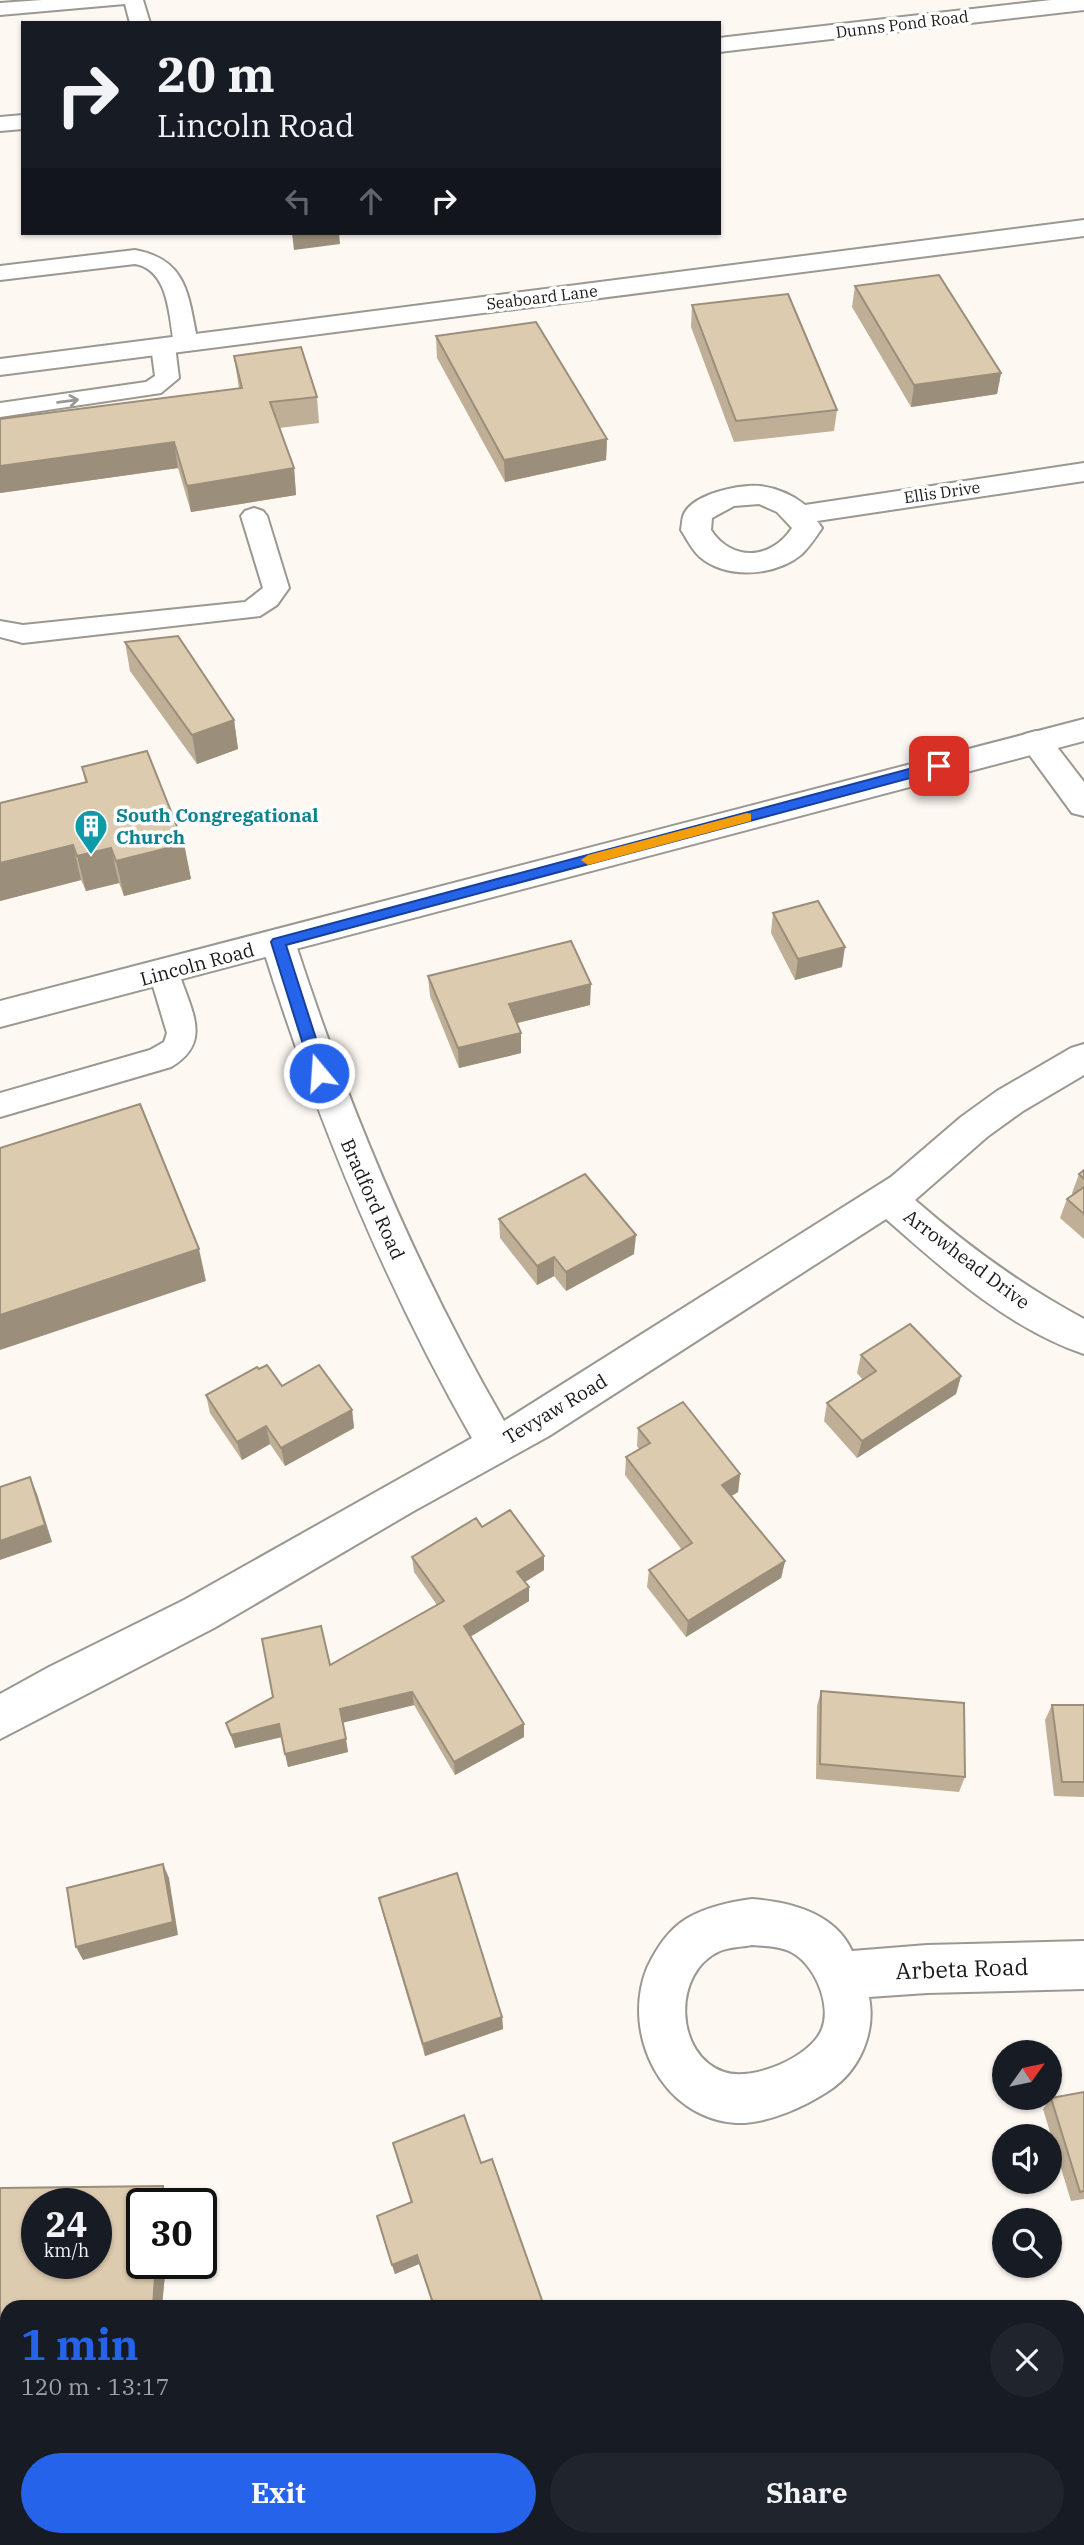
<!DOCTYPE html>
<html lang="en">
<head>
<meta charset="utf-8">
<style>
	:root { --surface:#171b24; --page:#20242c; --text:#f1f3f6; --muted:#9ea1a6; --accent:#2563eb }
	body { margin:0; font-family:"IBM Plex Serif",serif; background:var(--page); color:var(--text); height:100vh; display:flex; flex-direction:column; font-size:26px; white-space:nowrap }
	* { box-sizing:border-box; margin:0 }
	p { font-size:23px; color:var(--muted) }
	.icon { flex:none; width:38px; height:38px; fill:none; stroke:currentColor; stroke-width:2; stroke-linecap:round; stroke-linejoin:round }
	.map { position:relative; flex:1; overflow:hidden }
	.panel { position:absolute; left:0px; top:2300px; width:1085px; height:247px; display:flex; flex-direction:column; background:var(--surface); border-radius:21px 21px 0 0; box-shadow:0 2px 5px #0004 }
	.panel>* { flex:none }
	.guide { position:absolute; left:21px; top:21px; width:700px; height:214px; border-radius:0px; box-shadow:0 2px 5px #0004; background:#171b24; color:var(--text); overflow:hidden }
	.needle { width:46px; rotate:57deg }
	.tools { position:absolute; left:992px; top:2040px; display:grid; gap:14px }
	.tools a { display:grid; place-items:center; width:70px; height:70px; border-radius:50%; background:var(--surface); box-shadow:0 2px 5px #0004; font-size:35px }
	.speed { position:absolute; left:21px; top:2188px; display:flex; gap:14px; font-size:35px; font-weight:700; text-align:center }
	.speed>* { display:grid; place-content:center; width:91px; height:91px; border-radius:50%; background:var(--surface); box-shadow:0 2px 5px #0004; line-height:1 }
	.speed small { font-size:18px; font-weight:400 }
	.speed .limit { border:4px solid #111; border-radius:10px; background:#fff; color:#111 }
	.pin { position:absolute; display:grid; place-items:center; width:60px; height:60px; color:#fff; margin:-30px; border-radius:14px; box-shadow:0 4px 10px #0006 }
	.me { position:absolute; width:77px; margin:-38px; rotate:342deg; stroke-linejoin:round; filter:drop-shadow(0 0 5px #0008) }
	.turn { display:flex; align-items:center; gap:24px; height:147px; padding:0 21px; font-size:32px }
	.turn .icon { width:91px; height:91px; stroke-width:2.5 }
	.turn b { display:block; font-size:49px; line-height:60px }
	.lanes { display:flex; align-items:center; height:66px; padding:0 21px; background:#0003; justify-content:center; gap:35px; direction:ltr }
	.lanes .off { opacity:.35 }
	.round { display:grid; place-items:center; flex:none; width:74px; height:74px; border-radius:37px; background:var(--page) }
	.overview { display:flex; align-items:center; justify-content:space-between; height:119px; padding:0 21px }
	h1 { font-size:42px; font-weight:700; line-height:52px; color:var(--accent) }
	.primary-button { display:flex; gap:14px; margin-top:auto; padding:14px 21px }
	.primary-button a { flex:1; height:80px; border-radius:42px; background:var(--accent); color:#fff; font-size:28px; font-weight:700; line-height:80px; text-align:center }
	.primary-button a+a { background:var(--page); color:var(--text) }
	.map>svg:first-child { display:block }
	.lines { fill:none; stroke-linecap:round; stroke-linejoin:round }
	.service-casing { stroke:#9b9791; stroke-width:4 }
	.minor-casing { stroke:#9b9791; stroke-width:4 }
	.tertiary-casing { stroke:#9b9791; stroke-width:4 }
	.service { fill:#fff; fill-rule:evenodd }
	.minor { fill:#fff; fill-rule:evenodd }
	.tertiary { fill:#fff; fill-rule:evenodd }
	.wall { fill:#beaf96 }
	.shaded-wall { fill:#9b8e7a }
	.building { fill:#ddcbaf; stroke:#9b8e7a; stroke-width:2; fill-rule:evenodd }
	.oneway { stroke:#989897 }
	.route { fill:#2563eb; stroke:#184099; stroke-width:2 }
	.slow { fill:#f59e0b }
	.labels { text-anchor:middle; stroke-width:7; stroke-linejoin:round; paint-order:stroke }
	.far-street-label { font-size:16px; fill:#1b1917; stroke:#fff }
	.culture-label { font-size:19px; font-weight:bold; fill:#0d838f; stroke:#fff; text-anchor:start }
	.street-label { font-size:19px; fill:#1b1917; stroke:#fff }
	.near-street-label { font-size:23px; fill:#1b1917; stroke:#fff }
</style>
</head>
<body>
<div class="map">
<svg width="1084" height="2545" viewBox="0 0 1084 2545">
	<rect width="100%" height="100%" fill="#fdf8f2"/>
	<g class="lines">
		<defs>
			<g id="service">
				<polygon points="42,0 143,0 150,23 130,23 125,4 0,15 0,3"/>
				<path d="M135,250C189,260 188,297 198,343L194,348H178L174,343C169,316 169,270 135,264L0,280V266Z"/>
				<polygon points="163,339 171,341 175,346 179,378 161,393 0,417 0,403 146,382 155,376 151,346 155,341"/>
				<polygon points="254,508 263,511 267,516 289,588 277,605 260,616 23,643 0,637 0,621 23,625 245,602 263,588 241,516 245,511"/>
				<path d="M164,962L175,965L179,973C191,1011 213,1042 171,1067L0,1117V1093L150,1050L164,1042L167,1033L149,973L153,965Z"/>
			</g>
			<g id="minor">
				<polygon points="1051,0 1084,0 1084,10 719,52 719,38"/>
				<polygon points="23,115 23,129 0,131 0,117"/>
				<polygon points="1084,220 1084,236 0,375 0,359"/>
				<path d="M1084,463V481L817,521L822,528C816,537 810,546 802,554C776,576 727,580 700,557C692,550 687,539 681,530C682,525 682,518 684,514C693,494 740,484 760,486C776,488 793,495 805,505ZM759,504L777,512L792,528C771,560 732,562 711,530L712,518L734,506Z"/>
				<polygon points="1036,731 1047,734 1084,782 1084,816 1072,813 1020,742 1025,734"/>
				<path d="M278,929L290,933L295,942C349,1109 416,1269 504,1421L891,1177L961,1117L997,1091L1071,1048L1084,1044V1075L1023,1111L987,1137L915,1200C969,1247 1021,1285 1084,1319V1354C1009,1329 944,1270 886,1219L549,1436L412,1512L214,1628L0,1739V1694L49,1667L184,1600L472,1438C382,1280 315,1115 261,942L266,933Z"/>
				<path d="M752,1899C791,1902 835,1913 852,1951L927,1945L1084,1941V1989L927,1993L869,1997C876,2032 860,2070 830,2090C804,2107 768,2124 736,2123C661,2118 621,2033 647,1968C656,1949 668,1930 686,1919C706,1907 729,1902 752,1899ZM752,1945C764,1946 778,1946 789,1951C814,1962 832,2004 822,2029C811,2057 752,2082 724,2072C674,2055 672,1972 720,1951C730,1947 742,1947 752,1945Z"/>
			</g>
			<polygon id="tertiary" points="1084,719 1084,741 0,1027 0,1001"/>
		</defs>
		<!-- service casing -->
		<use href="#service" class="service-casing"/>
		<!-- minor casing -->
		<use href="#minor" class="minor-casing"/>
		<!-- tertiary casing -->
		<use href="#tertiary" class="tertiary-casing"/>
		<!-- service -->
		<use href="#service" class="service"/>
		<!-- minor -->
		<use href="#minor" class="minor"/>
		<!-- tertiary -->
		<use href="#tertiary" class="tertiary"/>
	</g>
	<!-- wall -->
	<g class="wall">
		<polygon points="855,286 1001,373 997,394 911,407 852,307"/>
		<polygon points="692,305 837,410 834,431 734,442 691,327"/>
		<polygon points="436,336 607,439 606,460 505,482 437,358"/>
		<polygon points="234,356 317,397 319,423 279,428 294,468 296,495 191,512 178,468 0,493 0,419 239,389"/>
		<polygon points="125,642 234,720 238,749 197,764 130,671"/>
		<polygon points="82,767 184,844 191,879 124,896 119,883 86,891 81,880 0,901 0,803 85,782"/>
		<polygon points="773,913 842,967 795,980 771,933"/>
		<polygon points="428,976 590,1005 517,1023 521,1053 459,1068 430,996"/>
		<polygon points="1084,1170 1084,1239 1060,1218 1067,1199 1073,1195 1072,1193 1079,1174"/>
		<polygon points="499,1219 634,1254 566,1291 554,1276 537,1285 500,1238"/>
		<polygon points="861,1355 961,1376 956,1394 857,1458 824,1421 827,1403 863,1380 857,1373"/>
		<polygon points="259,1369 282,1386 352,1410 354,1428 285,1466 270,1444 242,1460 210,1413 206,1395"/>
		<polygon points="638,1428 740,1474 738,1492 731,1496 785,1561 781,1578 686,1637 647,1587 649,1570 682,1550 625,1475 626,1457 639,1449 637,1446"/>
		<polygon points="482,1527 544,1570 525,1582 529,1601 470,1637 524,1737 455,1775 414,1705 342,1722 348,1752 288,1767 282,1737 235,1748 226,1723 437,1605 414,1572 412,1557"/>
		<polygon points="821,1691 965,1777 959,1792 816,1779 817,1706"/>
		<polygon points="1052,1705 1084,1705 1084,1797 1054,1796 1045,1720"/>
		<polygon points="379,1898 502,2017 503,2029 425,2056 382,1911"/>
		<polygon points="1084,2092 1084,2199 1071,2201 1043,2109 1051,2098"/>
		<polygon points="393,2143 481,2163 544,2306 433,2306 419,2264 395,2274 377,2216 411,2203"/>
		<polygon points="0,2188 171,2199 142,2263 166,2263 162,2306 7,2306 7,2539 144,2539 143,2545 0,2545"/>
	</g>
	<!-- shaded-wall -->
	<g class="shaded-wall">
		<polygon points="292,233 339,233 340,244 294,250"/>
		<polygon points="1001,373 997,394 911,407 914,385"/>
		<polygon points="607,439 606,460 505,482 504,460"/>
		<polygon points="174,442 178,468 0,493 0,466"/>
		<polygon points="294,468 296,495 191,512 187,486"/>
		<polygon points="234,720 238,749 197,764 192,735"/>
		<polygon points="184,844 191,879 124,896 116,861"/>
		<polygon points="73,845 81,880 0,901 0,863"/>
		<polygon points="111,848 119,883 86,891 77,856"/>
		<polygon points="845,947 842,967 795,980 798,959"/>
		<polygon points="591,984 590,1005 509,1025 509,1004"/>
		<polygon points="521,1033 521,1053 459,1068 458,1048"/>
		<polygon points="636,1235 634,1254 566,1291 566,1272"/>
		<polygon points="199,1249 206,1281 0,1350 0,1315"/>
		<polygon points="554,1257 554,1276 537,1285 537,1266"/>
		<polygon points="961,1376 956,1394 857,1458 862,1441"/>
		<polygon points="352,1410 354,1428 285,1466 281,1448"/>
		<polygon points="266,1426 270,1444 242,1460 237,1442"/>
		<polygon points="740,1474 738,1492 720,1503 722,1485"/>
		<polygon points="30,1477 37,1494 52,1542 0,1560 0,1541"/>
		<polygon points="544,1556 544,1570 517,1587 517,1572"/>
		<polygon points="785,1561 781,1578 686,1637 688,1621"/>
		<polygon points="529,1587 529,1601 465,1640 464,1626"/>
		<polygon points="412,1692 414,1705 342,1723 340,1709"/>
		<polygon points="279,1724 282,1737 235,1748 231,1735"/>
		<polygon points="524,1724 524,1737 455,1775 454,1762"/>
		<polygon points="346,1739 348,1752 288,1767 285,1754"/>
		<polygon points="163,1864 169,1878 178,1935 83,1960 76,1947"/>
		<polygon points="502,2017 503,2029 425,2056 423,2044"/>
		<polygon points="163,2186 171,2199 171,2203 161,2203"/>
		<polygon points="417,2255 419,2264 395,2274 392,2265"/>
		<polygon points="156,2263 166,2263 162,2306 153,2306"/>
		<polygon points="134,2539 144,2539 143,2545"/>
	</g>
	<!-- building -->
	<g class="building">
		<polygon points="939,275 1001,373 914,385 855,286"/>
		<polygon points="788,294 837,410 736,421 692,305"/>
		<polygon points="536,322 607,439 504,460 436,336"/>
		<polygon points="301,347 317,397 270,402 294,468 187,486 174,442 0,466 0,419 242,388 234,356"/>
		<polygon points="178,636 234,720 192,735 125,642"/>
		<polygon points="147,751 184,844 116,861 111,848 77,856 73,845 0,863 0,803 87,782 82,767"/>
		<polygon points="818,901 845,947 798,959 773,913"/>
		<polygon points="571,941 591,984 509,1004 521,1033 458,1048 428,976"/>
		<polygon points="140,1104 199,1249 0,1315 0,1148"/>
		<polygon points="1084,1170 1084,1179 1079,1174"/>
		<polygon points="585,1174 636,1235 566,1272 554,1257 537,1266 499,1219"/>
		<polygon points="1084,1187 1084,1214 1067,1199"/>
		<polygon points="910,1324 961,1376 862,1441 827,1403 876,1371 861,1355"/>
		<polygon points="267,1365 282,1386 319,1365 352,1410 281,1448 266,1426 237,1442 206,1395 257,1367 259,1369"/>
		<polygon points="683,1402 740,1474 722,1485 785,1561 688,1621 649,1570 692,1543 626,1457 650,1443 638,1428"/>
		<polygon points="30,1477 45,1525 0,1541 0,1487"/>
		<polygon points="510,1510 544,1556 517,1572 529,1587 464,1626 524,1724 454,1762 412,1692 340,1709 346,1739 285,1754 279,1724 231,1735 226,1723 273,1697 262,1639 321,1626 330,1665 444,1601 412,1557 476,1518 482,1527"/>
		<polygon points="821,1691 964,1703 965,1777 820,1764"/>
		<polygon points="1052,1705 1084,1705 1084,1782 1062,1782"/>
		<polygon points="163,1864 173,1922 76,1947 67,1888"/>
		<polygon points="457,1873 502,2017 423,2044 379,1898"/>
		<polygon points="1084,2092 1084,2191 1080,2192 1051,2098"/>
		<polygon points="464,2115 481,2163 492,2159 544,2306 434,2306 417,2255 392,2265 377,2216 412,2202 393,2143"/>
		<path d="M163,2186L161,2203H142V2263H156L153,2306H7V2539H117L0,2541V2188ZM37,2203H96V2263H37Z"/>
	</g>
	<!-- one-way arrows -->
	<defs><path id="oneway-shaft" d="M-6 0H5M1.5-3L5.5 0L1.5 3" fill="none" stroke-width="1.6" stroke-linecap="round" stroke-linejoin="round" transform="scale(1.75)"/></defs>
	<use class="oneway" href="#oneway-shaft" transform="translate(68 401) rotate(-8)"/>
	<!-- route -->
	<polygon class="route" points="939,761 946,766 944,769 286,945 327,1073 319,1078 312,1073 271,942 273,939"/>
	<!-- slow -->
	<polygon class="slow" points="747,813 751,814 751,821 588,865 581,860 588,855"/>
	<!-- icons -->
	<defs>
		<symbol id="building-pin" viewBox="-11 -11 22 30"><path d="M0 17L-7.5 6A9.5 9.5 0 1 1 7.5 6Z" fill="#0f9aa8" stroke="#fff"/><path d="M-4-6H4V6H1V3H-1V6H-4ZM-2.5-4.3h1.7v1.8h-1.7ZM.8-4.3h1.7v1.8H.8ZM-2.5-1h1.7V.8h-1.7ZM.8-1h1.7V.8H.8Z" fill="#fff"/></symbol>
	</defs>
	<g fill-rule="evenodd">
		<use href="#building-pin" x="72" y="807" width="38" height="52"/>
	</g>
	<g class="labels">
		<!-- far-street labels -->
		<g class="far-street-label">
			<text transform="translate(902 24) rotate(-7)" y="6">Dunns Pond Road</text>
			<text transform="translate(542 297) rotate(-7)" y="6">Seaboard Lane</text>
			<text transform="translate(942 492) rotate(-8)" y="6">Ellis Drive</text>
		</g>
		<!-- culture labels -->
		<g class="culture-label">
			<text x="116" y="822">South Congregational<tspan x="116" dy="22">Church</tspan></text>
		</g>
		<!-- street labels -->
		<g class="street-label">
			<text transform="translate(197 964) rotate(-15)" y="7">Lincoln Road</text>
			<text transform="translate(373 1199) rotate(66)" y="7">Bradford Road</text>
			<text transform="translate(967 1259) rotate(37)" y="7">Arrowhead Drive</text>
			<text transform="translate(555 1409) rotate(-31)" y="7">Tevyaw Road</text>
		</g>
		<!-- near-street labels -->
		<g class="near-street-label">
			<text transform="translate(962 1969) rotate(-2)" y="8">Arbeta Road</text>
		</g>
	</g>
</svg>
<div class="tools">
<a><svg class="needle" viewBox="-14 -14 28 28"><path d="M0-13l5 13h-10z" fill="#e53935"/><path d="M0 13l5-13h-10z" fill="#9ea1a6"/></svg></a>
<a><svg class="icon" aria-label="sound" viewBox="0 0 24 24"><path d="M4 9h4l5-4v14l-5-4H4zM17 9q2 3 0 6"/></svg></a>
<a><svg class="icon" aria-label="search" viewBox="0 0 24 24"><circle cx="10" cy="10" r="6"/><path d="M15 15l6 6"/></svg></a>
</div>
<div class="speed"><div>24<small>km/h</small></div><div class="limit">30</div></div>
<div class="pin" style="left:939px;top:766px;background:#d93025"><svg class="icon" aria-label="arrive" viewBox="0 0 24 24"><path d="M6 21V4h12l-3 4 3 4H6"/></svg></div>
<svg class="me" style="left:319px;top:1073px" viewBox="-20 -20 40 40"><circle r="17" fill="#2563eb" stroke="#fff" stroke-width="3"/><path d="M0-11L8 9 0 5-8 9z" fill="#fff"/></svg>
<div class="guide">
<div class="turn"><svg class="icon" aria-label="right" viewBox="0 0 24 24"><path d="M7 20v-9h11M14 6l5 5-5 5"/></svg><div><b>20 m</b>Lincoln Road</div></div>
<div class="lanes"><svg class="icon off" aria-label="left" viewBox="0 0 24 24"><path d="M17 20v-9H6M10 6l-5 5 5 5"/></svg><svg class="icon off" aria-label="ahead" viewBox="0 0 24 24"><path d="M12 20V5M6 11l6-6 6 6"/></svg><svg class="icon" aria-label="right" viewBox="0 0 24 24"><path d="M7 20v-9h11M14 6l5 5-5 5"/></svg></div>
</div>
<section class="panel">
<div class="overview"><div><h1>1 min</h1><p>120 m · 13:17</p></div><a class="round"><svg class="icon" aria-label="close" viewBox="0 0 24 24"><path d="M6 6l12 12M18 6L6 18"/></svg></a></div>
<div class="primary-button"><a>Exit</a><a>Share</a></div>
</section>
</div>
</body>
</html>
